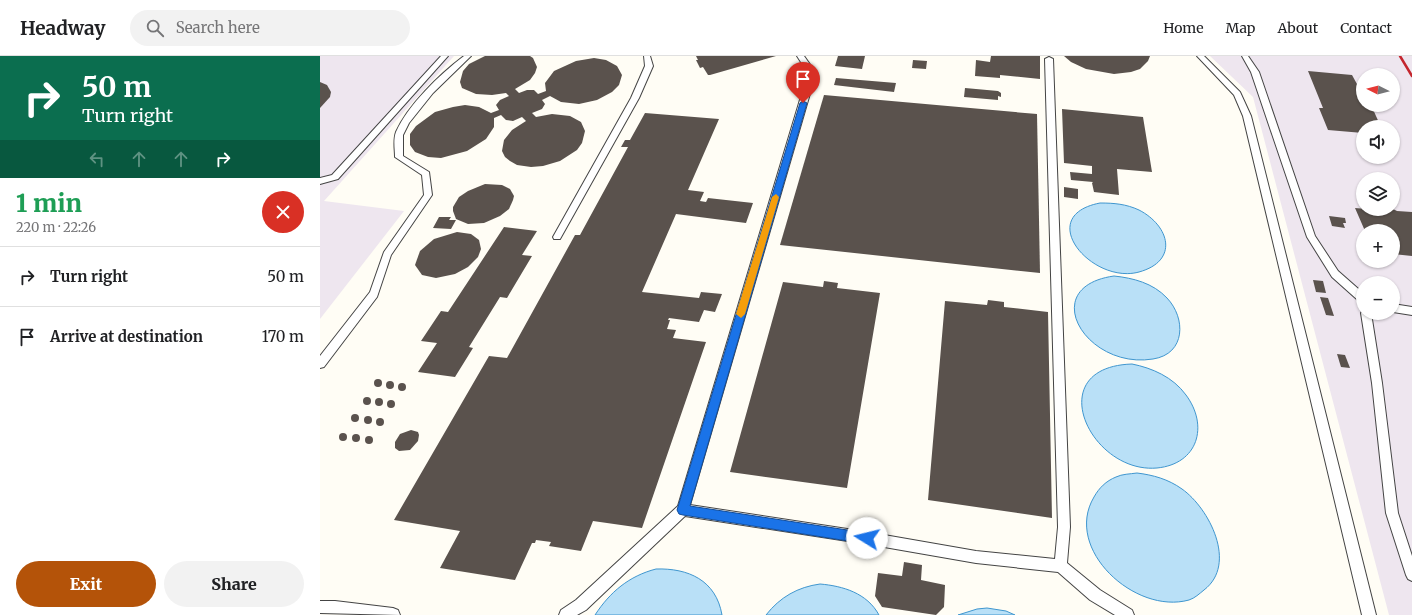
<!DOCTYPE html>
<html lang="en">
<head>
<meta charset="utf-8">
<style>
	:root { --surface:#fff; --page:#f2f2f2; --text:#202124; --muted:#757577; --line:#e0e0e0; --accent:#b45309 }
	body { margin:0; font-family:Merriweather,serif; background:var(--page); color:var(--text); height:100vh; display:flex; flex-direction:column; font-size:15px; white-space:nowrap }
	* { box-sizing:border-box; margin:0 }
	p { font-size:13px; color:var(--muted) }
	.icon { flex:none; width:22px; height:22px; fill:none; stroke:currentColor; stroke-width:2; stroke-linecap:round; stroke-linejoin:round }
	.map { position:relative; flex:1; overflow:hidden }
	.side { display:flex; flex-direction:column; background:var(--surface); width:320px }
	.side>* { flex:none }
	.hud { background:#0b6e4f; color:#fff; overflow:hidden }
	.needle { width:26px; rotate:276deg }
	.tools { position:absolute; left:1036px; top:12px; display:grid; gap:8px }
	.tools a { display:grid; place-items:center; width:44px; height:44px; border-radius:50%; background:var(--surface); box-shadow:0 1px 3px #0004; font-size:20px }
	.pin { position:absolute; display:grid; place-items:center; width:34px; height:34px; color:#fff; margin:-41px -17px; border-radius:50% 50% 50% 0; rotate:-45deg; box-shadow:0 0 4px #0007 }
	.pin .icon { rotate:45deg }
	.me { position:absolute; width:44px; margin:-22px; rotate:279deg; stroke-linejoin:round; filter:drop-shadow(0 0 3px #0008) }
	.turn { display:flex; align-items:center; gap:14px; height:84px; padding:0 16px; font-size:18px }
	.turn .icon { width:52px; height:52px; stroke-width:2.5 }
	.turn b { display:block; font-size:28px; line-height:34px }
	.lanes { display:flex; align-items:center; height:38px; padding:0 16px; background:#0003; justify-content:center; gap:20px; direction:ltr }
	.lanes .off { opacity:.35 }
	.round { display:grid; place-items:center; flex:none; width:42px; height:42px; border-radius:21px; background:var(--page) }
	.headline { display:flex; align-items:center; justify-content:space-between; height:68px; padding:0 16px }
	h1 { font-size:24px; font-weight:800; line-height:30px; color:#1e9e55 }
	.cta { display:flex; gap:8px; margin-top:auto; padding:8px 16px }
	.cta a { flex:1; height:46px; border-radius:24px; background:var(--accent); color:#fff; font-size:16px; font-weight:800; line-height:46px; text-align:center }
	.cta a+a { background:var(--page); color:var(--text) }
	ul { padding:0; list-style:none }
	li { display:flex; align-items:center; gap:12px; height:60px; padding:0 16px; border-top:1px solid var(--line) }
	li div { flex:1 }
	li b { display:block; font-size:15px }
	li em { font-style:normal }
	header { display:flex; align-items:center; gap:24px; box-sizing:border-box; height:56px; padding:0 20px; background:var(--surface); border-bottom:1px solid var(--line) }
	header strong { font-size:19px }
	nav { display:flex; gap:22px; margin-inline-start:auto; font-size:14px }
	.search { width:280px; height:36px; background:var(--page); display:flex; align-items:center; gap:10px; box-sizing:border-box; padding:0 14px; border-radius:22px; color:var(--muted); font-size:15px }
	main { display:flex; flex:1; min-height:0 }
	.map>svg:first-child { display:block }
	.industrial { fill:#eee6ef; fill-rule:evenodd }
	.water { fill:#b9e0f7; stroke:#3f96cf }
	.building { fill:#5a524d }
	.lines { fill:none; stroke-linecap:round; stroke-linejoin:round }
	.lane-casing { stroke:#444; stroke-width:2 }
	.lane { fill:#fff; fill-rule:evenodd }
	.rail { stroke:#c4262e; stroke-width:2.5 }
	.route { fill:#1a73e8; stroke:#114b97 }
	.slow { fill:#f59e0b }
</style>
</head>
<body>
<header>
<strong>Headway</strong>
<div class="search"><svg class="icon" aria-label="search" viewBox="0 0 24 24"><circle cx="10" cy="10" r="6"/><path d="M15 15l6 6"/></svg>Search here</div>
<nav><a>Home</a><a>Map</a><a>About</a><a>Contact</a></nav>
</header>
<main>
<section class="side">
<div class="hud">
<div class="turn"><svg class="icon" aria-label="right" viewBox="0 0 24 24"><path d="M7 20v-9h11M14 6l5 5-5 5"/></svg><div><b>50 m</b>Turn right</div></div>
<div class="lanes"><svg class="icon off" aria-label="left" viewBox="0 0 24 24"><path d="M17 20v-9H6M10 6l-5 5 5 5"/></svg><svg class="icon off" aria-label="ahead" viewBox="0 0 24 24"><path d="M12 20V5M6 11l6-6 6 6"/></svg><svg class="icon off" aria-label="ahead" viewBox="0 0 24 24"><path d="M12 20V5M6 11l6-6 6 6"/></svg><svg class="icon" aria-label="right" viewBox="0 0 24 24"><path d="M7 20v-9h11M14 6l5 5-5 5"/></svg></div>
</div>
<div class="headline"><div><h1>1 min</h1><p>220 m · 22:26</p></div><a class="round" style="background:#d93025;color:#fff"><svg class="icon" aria-label="close" viewBox="0 0 24 24"><path d="M6 6l12 12M18 6L6 18"/></svg></a></div>
<ul>
<li><svg class="icon" aria-label="right" viewBox="0 0 24 24"><path d="M7 20v-9h11M14 6l5 5-5 5"/></svg><div><b>Turn right</b></div><em>50 m</em></li>
<li><svg class="icon" aria-label="arrive" viewBox="0 0 24 24"><path d="M6 21V4h12l-3 4 3 4H6"/></svg><div><b>Arrive at destination</b></div><em>170 m</em></li>
</ul>
<div class="cta"><a>Exit</a><a>Share</a></div>
</section>
<div class="map">
<svg width="1092" height="559" viewBox="0 0 1092 559">
	<rect width="100%" height="100%" fill="#fffdf5"/>
	<!-- industrial -->
	<g class="industrial">
		<polygon points="0,0 134,0 4,145 84,155 0,263"/>
		<path d="M890,0H1092V559H1069L933,41ZM1043,19H1073V49H1043ZM1043,71H1073V101H1043ZM1043,123H1073V153H1043ZM1043,175H1073V205H1043ZM1043,227H1073V257H1043Z"/>
	</g>
	<!-- water -->
	<g class="water">
		<path d="M780,147C794,147 806,148 819,154C850,170 859,205 819,216C772,229 713,160 780,147Z"/>
		<path d="M794,220C813,222 833,227 847,242C866,262 866,298 833,303C766,314 716,231 794,220Z"/>
		<path d="M812,308C832,312 853,321 866,339C889,370 878,408 837,412C770,418 720,311 812,308Z"/>
		<path d="M817,417C833,419 848,423 862,433C889,452 918,508 884,534C879,538 875,542 869,544C815,559 743,493 774,441C779,432 786,425 796,421C802,418 810,418 817,417Z"/>
		<path d="M336,513C368,512 396,524 402,559H275C290,536 309,520 336,513Z"/>
		<path d="M500,528C523,530 547,537 559,559H446C460,541 478,531 500,528Z"/>
		<polygon points="667,552 686,555 695,559 638,559 657,553"/>
	</g>
	<!-- building -->
	<g class="building">
		<polygon points="165,0 210,0 213,2 217,11 215,17 210,24 195,33 199,37 207,34 214,34 218,38 226,35 225,27 234,15 256,5 274,2 286,4 297,10 302,19 299,29 292,36 277,44 259,48 241,46 230,40 222,44 225,48 222,53 212,57 216,61 232,58 250,60 261,66 265,75 262,87 257,94 240,105 223,110 211,111 197,109 190,105 185,101 182,95 184,84 192,74 206,65 202,61 193,65 186,64 181,59 174,62 174,71 166,83 147,95 121,102 108,101 95,96 90,89 90,78 96,70 115,56 133,51 145,49 159,51 171,57 179,54 176,49 180,44 189,40 186,37 172,39 156,38 142,32 140,26 143,15 149,8"/>
		<polygon points="376,0 456,0 390,19 388,19 383,11 380,12 376,4 378,4"/>
		<polygon points="518,0 545,0 542,13 515,10"/>
		<polygon points="671,0 720,0 720,23 680,19 680,22 655,20 656,4 670,6"/>
		<polygon points="744,0 830,0 828,5 820,13 811,16 794,18 766,13 751,6"/>
		<polygon points="593,4 607,5 606,13 592,12"/>
		<polygon points="988,15 1032,19 1043,39 1043,49 1051,49 1061,71 1043,71 1043,77 1008,74 999,52 1003,52"/>
		<polygon points="516,22 576,27 574,36 514,29"/>
		<polygon points="0,26 7,29 11,36 10,41 0,52"/>
		<polygon points="645,32 678,35 681,37 681,41 678,40 678,44 644,41"/>
		<polygon points="504,39 717,58 720,217 460,189"/>
		<polygon points="742,53 823,61 832,116 797,113 799,139 774,136 772,127 773,126 751,124 750,116 772,118 772,110 744,107"/>
		<polygon points="325,57 399,63 368,134 384,136 380,145 386,146 388,142 433,147 426,167 356,158 322,236 379,242 381,236 402,238 395,256 384,254 379,266 349,262 348,264 350,264 347,273 356,274 353,282 386,286 322,472 273,465 261,495 229,490 231,486 216,484 215,487 212,487 195,524 120,512 140,475 74,464 169,300 187,302 255,179 260,179 308,91 301,91 305,84 310,84"/>
		<polygon points="165,128 182,129 190,133 194,140 193,144 189,153 180,160 164,167 148,168 136,163 133,155 133,151 139,141 148,135"/>
		<polygon points="744,131 758,133 758,143 744,141"/>
		<polygon points="1035,152 1071,155 1070,153 1073,153 1077,155 1092,156 1092,200 1073,198 1073,175 1045,175"/>
		<polygon points="1009,160 1025,162 1026,167 1023,167 1025,172 1012,170"/>
		<polygon points="119,161 131,161 129,164 136,164 131,173 113,172"/>
		<polygon points="184,171 217,175 202,199 212,200 187,242 180,241 149,291 153,292 135,321 98,316 117,287 101,285 121,255 128,256"/>
		<polygon points="137,176 151,178 159,184 161,193 158,201 148,211 135,218 116,222 102,219 95,209 100,195 114,183"/>
		<polygon points="993,224 1003,225 1006,237 996,236"/>
		<polygon points="504,225 518,227 517,232 560,237 527,432 410,416 463,226 503,231"/>
		<polygon points="1000,241 1008,242 1014,260 1006,259"/>
		<polygon points="668,244 684,246 684,251 728,256 732,462 608,444 625,245 667,249"/>
		<polygon points="1017,298 1025,299 1030,312 1021,311"/>
		<circle cx="58" cy="327" r="4"/>
		<circle cx="70" cy="329" r="4"/>
		<circle cx="82" cy="331" r="4"/>
		<circle cx="47" cy="345" r="4"/>
		<circle cx="59" cy="346" r="4"/>
		<circle cx="71" cy="348" r="4"/>
		<circle cx="35" cy="362" r="4"/>
		<circle cx="48" cy="364" r="4"/>
		<circle cx="60" cy="366" r="4"/>
		<polygon points="91,374 98,376 99,379 98,385 90,394 79,395 75,392 75,386 80,378"/>
		<circle cx="23" cy="381" r="4"/>
		<circle cx="36" cy="382" r="4"/>
		<circle cx="49" cy="384" r="4"/>
		<polygon points="584,506 602,509 601,524 625,529 624,551 616,559 562,551 555,540 558,517 582,520"/>
	</g>
	<g class="lines">
		<defs>
			<g id="lane">
				<polygon points="121,0 128,0 18,123 0,128 0,122 12,119"/>
				<path d="M144,0H151L113,37L89,67L83,79V100L109,116L112,139L71,199L57,241L4,311L0,312V300L50,236L64,196L104,139L102,119L75,101C75,93 73,84 76,76C88,49 120,18 144,0Z"/>
				<polygon points="324,0 330,0 333,10 319,42 240,183 234,183 233,181 311,42 325,10"/>
				<polygon points="477,0 484,0 496,17 370,449 547,476 656,495 735,503 738,471 725,3 729,1 733,3 750,471 747,507 780,534 812,554 814,559 795,559 770,544 738,516 656,507 547,488 365,460 266,554 257,559 239,559 241,554 256,544 358,450 488,17"/>
				<polygon points="877,0 884,0 920,36 931,60 1056,559 1042,559 923,60 914,39"/>
				<polygon points="922,0 928,0 939,16 995,180 1018,215 1043,237 1043,247 1040,246 1012,221 987,181 931,16"/>
				<polygon points="1073,248 1092,251 1092,259 1073,256"/>
				<polygon points="1043,254 1043,257 1051,257 1062,327 1078,457 1092,500 1092,525 1088,523 1086,519 1066,457 1052,327 1041,257"/>
				<polygon points="0,545 15,545 73,552 78,554 80,559 0,557"/>
			</g>
		</defs>
		<!-- lane casing -->
		<use href="#lane" class="lane-casing"/>
		<!-- lane -->
		<use href="#lane" class="lane"/>
		<!-- rail -->
		<polyline class="rail" points="1080,0 1092,20"/>
	</g>
	<!-- route -->
	<polygon class="route" points="483,45 487,47 370,450 547,477 551,478 553,482 551,486 547,488 363,459 359,458 357,454 480,47"/>
	<!-- slow -->
	<polygon class="slow" points="456,138 459,141 425,258 421,262 416,258 452,141"/>
</svg>
<div class="tools">
<a><svg class="needle" viewBox="-14 -14 28 28"><path d="M0-13l5 13h-10z" fill="#e53935"/><path d="M0 13l5-13h-10z" fill="#757577"/></svg></a>
<a><svg class="icon" aria-label="sound" viewBox="0 0 24 24"><path d="M4 9h4l5-4v14l-5-4H4zM17 9q2 3 0 6"/></svg></a>
<a><svg class="icon" aria-label="layers" viewBox="0 0 24 24"><path d="M12 4l9 5-9 5-9-5zM3 14l9 5 9-5"/></svg></a>
<a>+</a>
<a>−</a>
</div>
<div class="pin" style="left:483px;top:47px;background:#d93025"><svg class="icon" aria-label="arrive" viewBox="0 0 24 24"><path d="M6 21V4h12l-3 4 3 4H6"/></svg></div>
<svg class="me" style="left:547px;top:482px" viewBox="-20 -20 40 40"><circle r="19" fill="#fff"/><path d="M0-13L10 11 0 6-10 11z" fill="#1a73e8"/></svg>
</div>
</main>
</body>
</html>
